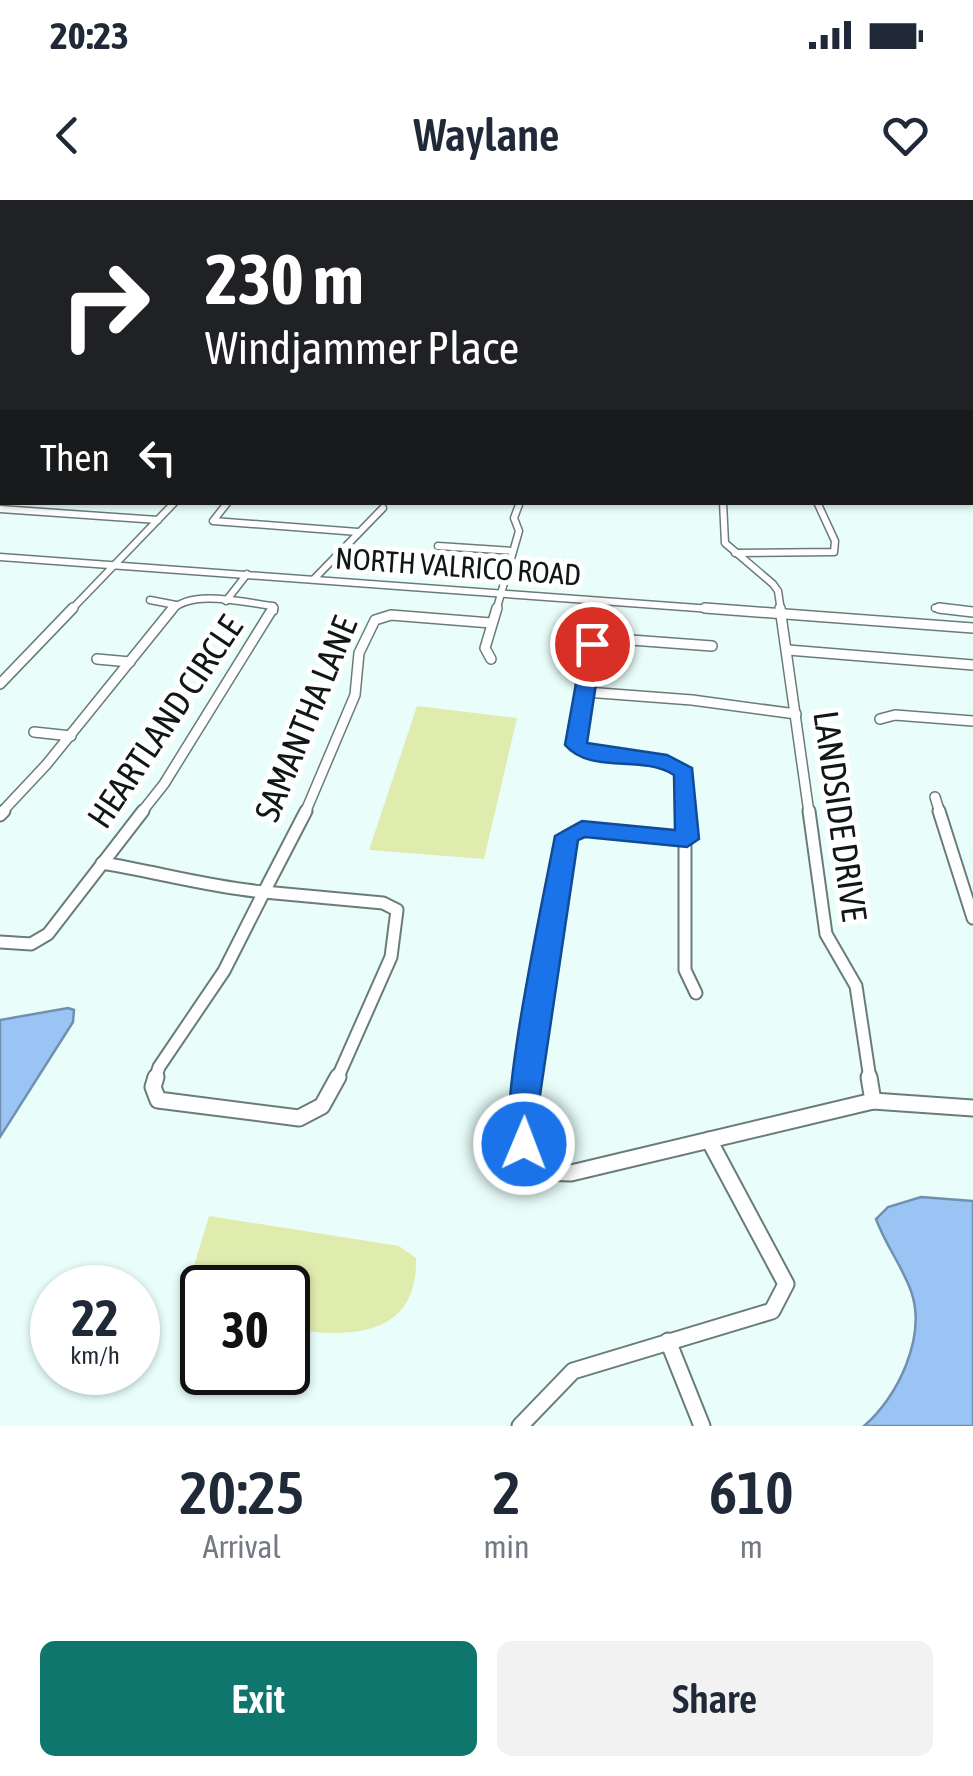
<!DOCTYPE html>
<html lang="en">
<head>
<meta charset="utf-8">
<style>
	:root { --surface:#fff; --page:#f2f2f3; --text:#1f2937; --muted:#747a83; --accent:#0f766e }
	body { margin:0; font-family:"Asap Condensed",sans-serif; background:var(--page); color:var(--text); height:100vh; display:flex; flex-direction:column; font-size:38px; white-space:nowrap }
	* { box-sizing:border-box; margin:0 }
	p { font-size:32px; color:var(--muted) }
	.icon { flex:none; width:55px; height:55px; fill:none; stroke:currentColor; stroke-width:2; stroke-linecap:round; stroke-linejoin:round }
	.map { position:relative; height:1226px; overflow:hidden }
	.sheet { display:flex; flex-direction:column; background:var(--surface); flex:1 }
	.sheet>* { flex:none }
	.guide { position:absolute; left:0px; top:0px; width:975px; height:305px; box-shadow:0 2px 8px #0004; background:#202124; color:#fff; overflow:hidden }
	.speed { position:absolute; left:30px; top:1065px; display:flex; gap:20px; font-size:50px; font-weight:700; text-align:center }
	.speed>* { display:grid; place-content:center; width:130px; height:130px; border-radius:50%; background:var(--surface); box-shadow:0 2px 8px #0004; line-height:1 }
	.speed small { font-size:25px; font-weight:400 }
	.speed .limit { border:5px solid #111; border-radius:15px; background:#fff; color:#111 }
	.pin { position:absolute; display:grid; place-items:center; width:85px; height:85px; color:#fff; margin:-42px; border:5px solid #fff; border-radius:50%; box-shadow:0 2px 10px #0007 }
	.me { position:absolute; width:110px; margin:-55px; rotate:1deg; stroke-linejoin:round; filter:drop-shadow(0 0 8px #0008) }
	.turn { display:flex; align-items:center; gap:35px; height:210px; padding:0 40px; font-size:45px }
	.turn .icon { width:130px; height:130px; stroke-width:2.5 }
	.turn b { display:block; font-size:70px; line-height:85px }
	.then { display:flex; align-items:center; height:95px; padding:0 40px; background:#0003; gap:20px; font-size:38px }
	.eta { display:flex; justify-content:space-evenly; align-items:center; height:170px; text-align:center }
	.eta b { font-size:60px; font-weight:600; line-height:70px }
	.button { display:flex; gap:20px; margin-top:auto; padding:20px 40px }
	.button a { flex:1; height:115px; border-radius:15px; background:var(--accent); color:#fff; font-size:40px; font-weight:600; line-height:115px; text-align:center }
	.button a+a { background:var(--page); color:var(--text) }
	.status { display:flex; justify-content:space-between; align-items:center; height:70px; padding:0 50px; background:var(--surface); direction:ltr }
	.status svg { height:28px; fill:currentColor }
	header { display:flex; justify-content:space-between; align-items:center; height:130px; padding:0 40px; background:var(--surface); font-size:45px; font-weight:600 }
	.map>svg:first-child { display:block }
	.green { fill:#e0ecae }
	.water { fill:#9ac4f3; stroke:#7190b1; stroke-width:2.5 }
	.lines { fill:none; stroke-linecap:round; stroke-linejoin:round }
	.minor-far3-casing { stroke:#6a7c79; stroke-width:9 }
	.minor-far2-casing { stroke:#6a7c79; stroke-width:12 }
	.minor-far1-casing { stroke:#6a7c79; stroke-width:15 }
	.minor-casing { stroke:#6a7c79; stroke-width:19 }
	.minor-far3 { stroke:#fff; stroke-width:6 }
	.minor-far2 { stroke:#fff; stroke-width:9 }
	.minor-far1 { stroke:#fff; stroke-width:11 }
	.minor { stroke:#fff; stroke-width:15 }
	.route { fill:#1a73e8; stroke:#114b97; stroke-width:2.5 }
	.labels { text-anchor:middle; stroke-width:10; stroke-linejoin:round; paint-order:stroke }
	.far-street-label { font-size:30px; fill:#101716; stroke:#fff }
	.street-label { font-size:35px; fill:#101716; stroke:#fff }
</style>
</head>
<body>
<div class="status"><b>20:23</b><svg viewBox="0 0 49 12"><path d="M0 12V9h3v3zM5 12V6h3v6zM10 12V3h3v9zM15 12V0h3v12zM26 1h20v11H26zM47 4h2v5h-2z"/></svg></div>
<header><svg class="icon" aria-label="back" viewBox="0 0 24 24"><path d="M15 5l-7 7 7 7"/></svg>Waylane<svg class="icon" aria-label="heart" viewBox="0 0 24 24"><path d="M12 20l-8-8c-3-5 5-10 8-4 3-6 11-1 8 4z"/></svg></header>
<div class="map">
<svg width="973" height="1226" viewBox="0 0 973 1226">
	<rect width="100%" height="100%" fill="#e9fefa"/>
	<!-- green -->
	<g class="green">
		<polygon points="417,506 517,518 484,659 369,650"/>
		<path d="M209,1016L399,1046L416,1058C418,1138 349,1138 288,1129V1088H202V1102L187,1089Z"/>
	</g>
	<!-- water -->
	<g class="water">
		<polygon points="68,808 74,810 73,822 0,937 0,820"/>
		<path d="M921,997L973,1001V1226H864C898,1197 927,1136 911,1091C902,1066 885,1044 876,1019L888,1007Z"/>
	</g>
	<g class="lines">
		<defs>
			<g id="minor-far3">
				<polyline points="228,302 213,321 358,332"/>
				<polyline points="723,302 725,343 773,384 778,391 781,411"/>
				<polyline points="0,309 158,320"/>
				<polyline points="438,346 513,351"/>
				<polyline points="735,353 834,352 835,341 817,302"/>
				<polyline points="0,357 739,411"/>
				<polyline points="314,379 383,308"/>
				<polyline points="150,400 176,405"/>
				<polyline points="226,401 247,374"/>
				<polyline points="935,408 963,411"/>
				<polyline points="70,411 175,302"/>
				<path d="M171,411C191,388 246,403 273,406L274,411"/>
				<polyline points="496,411 519,331 514,318 520,302"/>
			</g>
			<g id="minor-far2">
				<polyline points="705,408 973,428"/>
				<polyline points="780,408 809,613"/>
				<polyline points="939,408 973,412"/>
				<polyline points="788,450 973,465"/>
				<polyline points="97,459 130,462"/>
				<polyline points="491,459 485,448 497,408"/>
				<polyline points="0,484 73,408"/>
				<polyline points="586,492 692,500 796,514"/>
				<polyline points="880,519 895,515 973,521"/>
				<polyline points="34,532 71,536"/>
				<polyline points="935,597 940,613"/>
				<polyline points="1,613 46,565 173,408"/>
				<polyline points="141,613 164,584 273,408"/>
				<polyline points="305,613 355,495 359,453 375,420 391,415 491,423"/>
				<polyline points="685,613 685,573 667,561 586,553 576,545 592,444 604,438 712,446"/>
			</g>
			<g id="minor-far1">
				<polyline points="685,611 685,770 696,793"/>
				<polyline points="809,611 826,734 856,786 870,879"/>
				<polyline points="939,611 973,718"/>
				<polyline points="0,615 4,611"/>
				<path d="M102,663C157,672 209,687 264,692"/>
				<polyline points="264,692 383,703 397,710 391,757 337,879"/>
				<polyline points="264,692 306,611"/>
				<polyline points="0,742 31,744 48,734 143,611"/>
				<polyline points="155,879 159,867 224,771 264,692"/>
				<polyline points="527,879 566,637 581,629 687,639"/>
			</g>
			<g id="minor">
				<polyline points="156,877 153,887 158,900 299,918 322,906 338,877"/>
				<polyline points="527,877 524,944 540,972 571,973 873,901 973,908"/>
				<polyline points="869,877 873,901"/>
				<polyline points="668,1141 702,1226"/>
				<polyline points="520,1226 573,1171 772,1111 786,1084 709,940"/>
			</g>
		</defs>
		<!-- minor-far3 casing -->
		<use href="#minor-far3" class="minor-far3-casing"/>
		<!-- minor-far2 casing -->
		<use href="#minor-far2" class="minor-far2-casing"/>
		<!-- minor-far1 casing -->
		<use href="#minor-far1" class="minor-far1-casing"/>
		<!-- minor casing -->
		<use href="#minor" class="minor-casing"/>
		<!-- minor-far3 -->
		<use href="#minor-far3" class="minor-far3"/>
		<!-- minor-far2 -->
		<use href="#minor-far2" class="minor-far2"/>
		<!-- minor-far1 -->
		<use href="#minor-far1" class="minor-far1"/>
		<!-- minor -->
		<use href="#minor" class="minor"/>
	</g>
	<!-- sky -->
	<linearGradient id="sky" x2="0" y2="1"><stop stop-color="#89baec"/><stop offset="0.44" stop-color="#f5fffd"/><stop offset="1" stop-color="#f5fffd" stop-opacity="0"/></linearGradient>
	<rect width="973" height="309" fill="url(#sky)"/>
	<!-- route -->
	<path class="route" d="M592,439L602,444L587,543L667,555L692,568L699,639L687,647L585,637L578,640L540,895L539,944L535,954L524,958L512,954C495,918 545,690 555,636L582,621L675,630L674,575C642,554 591,575 565,545L583,444Z"/>
	<g class="labels">
		<!-- far-street labels -->
		<g class="far-street-label">
			<text transform="translate(458 367) rotate(4)" y="10">NORTH VALRICO ROAD</text>
		</g>
		<!-- street labels -->
		<g class="street-label">
			<text transform="translate(306 519) rotate(-68)" y="12">SAMANTHA LANE</text>
			<text transform="translate(165 522) rotate(-56)" y="12">HEARTLAND CIRCLE</text>
			<text transform="translate(840 616) rotate(82)" y="12">LANDSIDE DRIVE</text>
		</g>
	</g>
</svg>
<div class="speed"><div>22<small>km/h</small></div><div class="limit">30</div></div>
<div class="pin" style="left:592px;top:444px;background:#d93025"><svg class="icon" aria-label="arrive" viewBox="0 0 24 24"><path d="M6 21V4h12l-3 4 3 4H6"/></svg></div>
<svg class="me" style="left:524px;top:944px" viewBox="-20 -20 40 40"><circle r="17" fill="#1a73e8" stroke="#fff" stroke-width="3"/><path d="M0-11L8 9 0 5-8 9z" fill="#fff"/></svg>
<div class="guide">
<div class="turn"><svg class="icon" aria-label="right" viewBox="0 0 24 24"><path d="M7 20v-9h11M14 6l5 5-5 5"/></svg><div><b>230 m</b>Windjammer Place</div></div>
<div class="then">Then<svg class="icon" aria-label="left" viewBox="0 0 24 24"><path d="M17 20v-9H6M10 6l-5 5 5 5"/></svg></div>
</div>
</div>
<section class="sheet">
<div class="eta">
<div><b>20:25</b><p>Arrival</p></div>
<div><b>2</b><p>min</p></div>
<div><b>610</b><p>m</p></div>
</div>
<div class="button"><a>Exit</a><a>Share</a></div>
</section>
</body>
</html>
